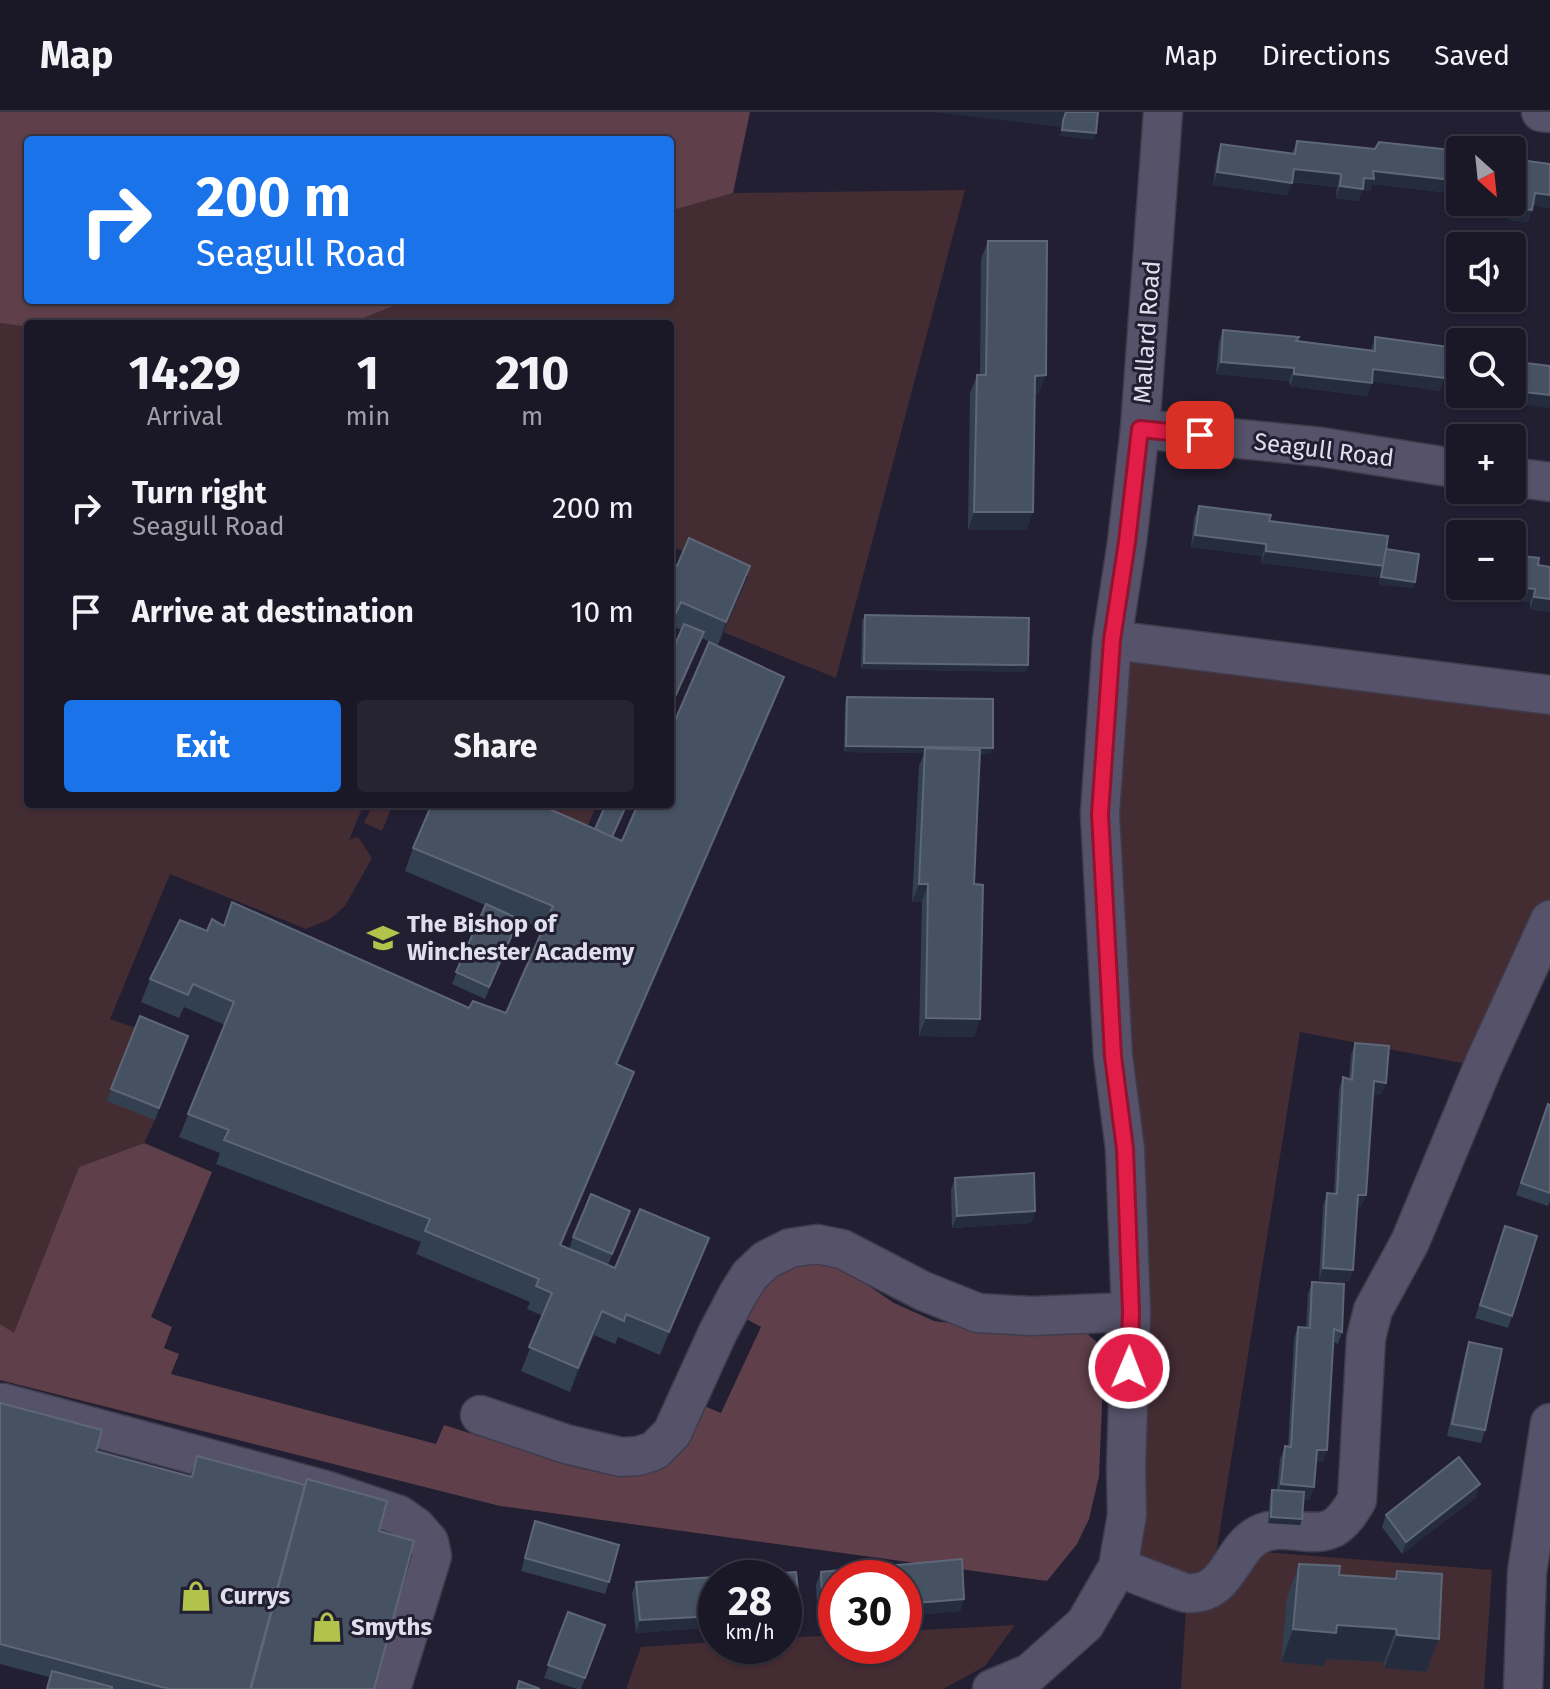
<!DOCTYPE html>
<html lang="en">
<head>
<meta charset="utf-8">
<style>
	:root { --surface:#1a1726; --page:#272432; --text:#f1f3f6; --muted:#9f9fa7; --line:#383643; --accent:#1a73e8 }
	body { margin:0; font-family:"Fira Sans",sans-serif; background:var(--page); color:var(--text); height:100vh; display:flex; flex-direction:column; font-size:30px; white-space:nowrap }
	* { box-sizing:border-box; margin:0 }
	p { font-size:26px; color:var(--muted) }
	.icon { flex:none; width:44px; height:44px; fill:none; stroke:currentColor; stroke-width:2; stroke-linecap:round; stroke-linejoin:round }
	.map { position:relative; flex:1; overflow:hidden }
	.side { position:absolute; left:24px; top:208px; width:650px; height:488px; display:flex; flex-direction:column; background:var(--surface); border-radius:8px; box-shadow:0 2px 6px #0004,0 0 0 2px var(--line) }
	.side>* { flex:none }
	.banner { position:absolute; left:24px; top:24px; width:650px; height:168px; border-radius:8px; box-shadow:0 2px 6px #0004,0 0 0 2px var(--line); background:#1a73e8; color:#fff; overflow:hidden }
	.needle { width:52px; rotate:153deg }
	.fabs { position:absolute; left:1446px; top:24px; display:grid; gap:16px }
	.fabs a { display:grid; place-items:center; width:80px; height:80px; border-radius:8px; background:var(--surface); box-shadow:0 2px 6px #0004,0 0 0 2px var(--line); font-size:40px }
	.speed { position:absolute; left:698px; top:1448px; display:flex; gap:16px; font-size:40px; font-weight:700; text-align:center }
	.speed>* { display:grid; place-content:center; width:104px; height:104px; border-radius:50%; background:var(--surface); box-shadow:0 2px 6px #0004,0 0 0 2px var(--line); line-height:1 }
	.speed small { font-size:20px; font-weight:400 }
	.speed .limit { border:12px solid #d22; background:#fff; color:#111 }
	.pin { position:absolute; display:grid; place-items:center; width:68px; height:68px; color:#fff; margin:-34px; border-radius:16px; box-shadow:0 4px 12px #0006 }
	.me { position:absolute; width:88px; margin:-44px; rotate:1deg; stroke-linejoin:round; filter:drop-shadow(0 0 6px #0008) }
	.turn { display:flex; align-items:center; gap:28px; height:168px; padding:0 40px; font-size:36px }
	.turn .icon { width:104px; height:104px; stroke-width:2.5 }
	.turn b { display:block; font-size:56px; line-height:68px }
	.eta { display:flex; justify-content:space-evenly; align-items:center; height:136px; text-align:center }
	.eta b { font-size:48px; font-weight:700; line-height:56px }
	.cta { display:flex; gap:16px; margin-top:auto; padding:16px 40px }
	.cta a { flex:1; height:92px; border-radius:8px; background:var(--accent); color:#fff; font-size:32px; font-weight:700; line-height:92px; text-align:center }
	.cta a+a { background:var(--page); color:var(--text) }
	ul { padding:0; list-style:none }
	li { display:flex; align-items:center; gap:24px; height:104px; padding:0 40px }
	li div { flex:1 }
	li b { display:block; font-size:30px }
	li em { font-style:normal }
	header { display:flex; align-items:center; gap:48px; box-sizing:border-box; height:112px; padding:0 40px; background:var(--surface); border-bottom:2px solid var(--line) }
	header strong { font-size:38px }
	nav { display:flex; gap:44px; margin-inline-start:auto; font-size:28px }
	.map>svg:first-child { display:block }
	.green { fill:#442c33 }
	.forest { fill:#5f404a }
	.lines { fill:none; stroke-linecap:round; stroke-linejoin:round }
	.minor-casing { stroke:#3f3c4d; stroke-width:41 }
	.minor { stroke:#555269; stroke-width:38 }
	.wall { fill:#334052 }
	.shaded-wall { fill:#242c3e }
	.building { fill:#465162; stroke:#5e6778; stroke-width:2 }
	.route-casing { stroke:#92132f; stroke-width:20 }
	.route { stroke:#e11d48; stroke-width:14 }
	.labels { text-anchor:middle; stroke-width:6; stroke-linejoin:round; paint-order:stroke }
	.street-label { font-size:24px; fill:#e0dfed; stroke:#221f33 }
	.poi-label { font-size:24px; font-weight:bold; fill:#e0dfed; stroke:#221f33; text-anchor:start }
</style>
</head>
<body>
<header>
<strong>Map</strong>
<nav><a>Map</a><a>Directions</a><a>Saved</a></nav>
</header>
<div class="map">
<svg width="1550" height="1577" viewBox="0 0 1550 1577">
	<rect width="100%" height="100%" fill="#221f33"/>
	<!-- green -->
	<g class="green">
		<polygon points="965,78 836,566 723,520 748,464 670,434 670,212 349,212 408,188 670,188 670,99 733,81"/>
		<polygon points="0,211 28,215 28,692 364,692 349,728 358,725 372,746 345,794 330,807 306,817 170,762 110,907 136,916 155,1008 144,1031 79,1055 14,1222 0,1212"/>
		<polygon points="1111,541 1550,601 1550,792 1472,953 1300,920 1211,1473 1240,1438 1492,1458 1484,1577 1181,1577 1187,1481 1118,1455"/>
		<polygon points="373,692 393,692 382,719 364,711"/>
		<polygon points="531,692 593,692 596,694 587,716"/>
		<polygon points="1015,1513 985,1554 943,1577 626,1577 641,1535 716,1530 716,1534 784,1534 784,1526 836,1523 836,1534 904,1534 904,1519"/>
	</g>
	<!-- forest -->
	<g class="forest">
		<polygon points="0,0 750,0 733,81 670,99 670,28 28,28 28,188 408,188 349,212 28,212 28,215 0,211"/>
		<polygon points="144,1031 212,1060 151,1205 172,1215 164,1236 179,1242 171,1262 436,1332 444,1313 586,1358 635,1358 697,1291 721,1301 761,1215 743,1205 770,1165 793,1152 813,1152 834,1154 863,1170 894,1191 934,1209 987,1216 1085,1220 1099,1232 1104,1246 1099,1364 1089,1407 1077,1432 1047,1469 500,1394 0,1268 0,1212 14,1221 79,1055"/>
	</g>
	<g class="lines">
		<defs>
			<g id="minor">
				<polyline points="1541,0 1550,1"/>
				<polyline points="1140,317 1321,335 1460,357"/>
				<polyline points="1512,365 1550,370"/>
				<polyline points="1112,528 1550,583"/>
				<polyline points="0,1291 4,1291 325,1378 399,1403 416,1415 429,1430 432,1444 391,1577"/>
				<polyline points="480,1303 566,1332 621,1345 638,1344 654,1339 672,1321 718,1220 738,1182 750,1163 766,1148 790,1136 817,1132 842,1137 923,1179 978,1201 1031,1204 1131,1200"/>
				<path d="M1118,1455C1133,1461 1148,1467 1164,1473C1171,1475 1180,1480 1187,1481C1227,1484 1230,1441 1255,1425C1279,1408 1309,1428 1333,1416C1344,1410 1351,1398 1357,1388L1366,1226L1373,1198L1410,1130L1484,952L1550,808"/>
				<polyline points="992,1577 1030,1561 1085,1512 1118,1455 1127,1403 1126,1356 1131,1200 1125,1037 1113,944 1100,702 1112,528 1127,430 1140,317 1163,0"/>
				<polyline points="1523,1577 1527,1460 1550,1311"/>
			</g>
		</defs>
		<!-- minor casing -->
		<use href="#minor" class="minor-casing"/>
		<!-- minor -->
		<use href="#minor" class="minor"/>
	</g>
	<!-- wall -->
	<g class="wall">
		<polygon points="1297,29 1375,37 1460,39 1460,82 1372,72 1370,79 1362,78 1358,89 1336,86 1337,75 1292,70 1287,83 1213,73 1217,44 1221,32 1292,42"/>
		<polygon points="1520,48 1550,52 1550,96 1533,93 1528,110 1509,108 1515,60"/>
		<polygon points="988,129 1039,281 1035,282 1027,418 968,418 970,281 977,263 980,263 981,147"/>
		<polygon points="1223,218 1371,238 1375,225 1444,266 1440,279 1372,269 1367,284 1290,274 1289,269 1216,262 1219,230"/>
		<polygon points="1199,394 1269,409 1386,437 1413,476 1379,472 1380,465 1261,451 1262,444 1191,435 1194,406"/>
		<polygon points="1460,447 1460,474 1538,453 1550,455 1550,500 1530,497 1530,490 1456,482"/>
		<polygon points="677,454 750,454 718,533 672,514"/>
		<polygon points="865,503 1028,553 1026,560 861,557 862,509"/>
		<polygon points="847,585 993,636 990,642 979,642 974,772 980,907 974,925 919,924 922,790 912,790 919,654 924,641 844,640 845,591"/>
		<polygon points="775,589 617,953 625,984 561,1134 569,1137 573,1125 630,1099 608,1153 615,1156 709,1126 700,1149 660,1243 618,1225 615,1232 594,1223 570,1280 521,1259 543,1204 527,1197 530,1190 416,1142 421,1130 216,1052 220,1041 179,1025 225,913 184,895 179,906 141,890 150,867 224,813 232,790 469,896 506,901 543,817 512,804 514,819 485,887 452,872 485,793 405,759 413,736 613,725 622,729"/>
		<polygon points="140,904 188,924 155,1008 107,989"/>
		<polygon points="1355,931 1386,971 1381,983 1373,982 1366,1083 1361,1095 1357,1095 1353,1158 1349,1170 1319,1168 1323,1094 1327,1081 1334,1082 1339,977 1343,965 1349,967 1351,943"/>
		<polygon points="1548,992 1550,993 1550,1089 1548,1094 1516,1083"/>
		<polygon points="955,1066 1035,1099 1031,1111 952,1116 951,1078"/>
		<polygon points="1505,1114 1512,1204 1508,1216 1475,1206"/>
		<polygon points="1312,1170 1342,1220 1338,1232 1334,1230 1323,1350 1316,1350 1314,1375 1309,1388 1304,1387 1300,1413 1268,1411 1270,1384 1272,1378 1277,1378 1280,1347 1285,1334 1288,1335 1294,1227 1298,1215 1306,1216 1308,1182"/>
		<polygon points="1469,1230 1485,1318 1481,1331 1447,1324 1465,1242"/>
		<polygon points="0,1291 96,1339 190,1364 197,1344 379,1419 374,1577 46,1577 49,1565 0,1552"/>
		<polygon points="1476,1385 1402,1442 1382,1415 1386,1403"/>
		<polygon points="535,1409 609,1470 605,1482 521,1459"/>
		<polygon points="962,1447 964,1487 960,1499 904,1504 904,1466 836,1466 836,1510 818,1512 816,1473 821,1460"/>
		<polygon points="1299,1452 1339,1463 1395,1467 1397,1459 1439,1527 1426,1560 1384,1556 1384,1550 1326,1547 1324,1554 1281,1550 1287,1486"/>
		<polygon points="796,1460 800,1498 796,1510 784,1511 784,1466 716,1466 716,1515 636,1521 632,1482 636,1470"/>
		<polygon points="568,1500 605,1513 581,1577 577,1577 544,1566"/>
	</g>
	<!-- shaded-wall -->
	<g class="shaded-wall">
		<polygon points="933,0 1066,0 1060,15"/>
		<polygon points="1062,18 1096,21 1094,28 1059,24"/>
		<polygon points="1294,57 1341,62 1337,75 1289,69"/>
		<polygon points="1373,59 1460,69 1460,82 1372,72 1370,79 1362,78 1358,89 1336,86 1340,74 1364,66"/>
		<polygon points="1217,60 1292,71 1287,83 1213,73"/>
		<polygon points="1535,81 1550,83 1550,96 1530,93"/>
		<polygon points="1514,96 1532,98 1528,110 1509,108"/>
		<polygon points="1221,250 1294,256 1289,269 1216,262"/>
		<polygon points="1373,257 1444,266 1440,279 1369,269"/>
		<polygon points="1294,262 1372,271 1367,284 1290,274"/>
		<polygon points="1046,263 1039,281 1029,282 1035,264"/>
		<polygon points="1512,273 1550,283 1550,296 1510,291 1512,286 1481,282 1512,282"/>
		<polygon points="974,400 1033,400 1027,418 968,418"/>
		<polygon points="1195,423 1266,432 1262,444 1191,435"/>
		<polygon points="1266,439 1384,454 1380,466 1261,451"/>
		<polygon points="750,454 742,478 718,533 726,510"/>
		<polygon points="1381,465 1415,470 1413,476 1379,472"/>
		<polygon points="1460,470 1460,474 1502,474 1535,477 1530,490 1456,482"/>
		<polygon points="1534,485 1550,487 1550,500 1530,497"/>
		<polygon points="864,551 1028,553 1026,560 861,557"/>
		<polygon points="784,565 775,589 608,976 616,952"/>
		<polygon points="846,634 993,636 990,642 925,641 925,636 924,641 844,640"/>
		<polygon points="919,772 928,772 922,790 912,790"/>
		<polygon points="926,906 980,907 974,925 919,924"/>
		<polygon points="634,960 625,984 551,1157 560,1133"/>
		<polygon points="1374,969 1386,971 1381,983 1370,982"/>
		<polygon points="1358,1083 1366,1083 1361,1095 1353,1095"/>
		<polygon points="1035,1099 1031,1111 952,1116 957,1104"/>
		<polygon points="709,1126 700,1149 660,1243 669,1220"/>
		<polygon points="1323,1156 1353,1158 1349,1170 1319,1168"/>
		<polygon points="602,1199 594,1223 570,1280 578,1256"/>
		<polygon points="1317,1338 1327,1338 1323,1350 1313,1350"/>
		<polygon points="1281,1372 1314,1375 1309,1388 1277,1385"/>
		<polygon points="1480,1372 1476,1385 1402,1442 1406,1430"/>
		<polygon points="1271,1405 1302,1407 1300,1413 1268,1411"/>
		<polygon points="964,1487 960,1499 904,1504 904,1492"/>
		<polygon points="800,1498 796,1510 784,1511 784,1499"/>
		<polygon points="836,1499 836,1510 818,1512 823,1500"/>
		<polygon points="716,1504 716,1515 636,1521 640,1508"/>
		<polygon points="1337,1513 1396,1517 1384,1550 1326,1547 1324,1554 1281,1550 1293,1517"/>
		<polygon points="1397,1523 1439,1527 1426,1560 1384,1556"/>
	</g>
	<!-- building -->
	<g class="building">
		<polygon points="1066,0 1098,0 1096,21 1062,18 1063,9"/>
		<polygon points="1297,29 1375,37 1379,30 1460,39 1460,69 1373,59 1374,67 1364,66 1363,77 1340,74 1341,62 1294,57 1292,71 1217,60 1221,32 1295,42"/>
		<polygon points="1520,48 1550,52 1550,83 1535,81 1532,98 1514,96"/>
		<polygon points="988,129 1047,129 1046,263 1035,264 1033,400 974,400 977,263 986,263"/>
		<polygon points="1223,218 1299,225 1296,229 1375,239 1375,225 1449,235 1444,266 1373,257 1372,271 1294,262 1294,256 1221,250"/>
		<polygon points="1512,241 1520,242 1519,250 1550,254 1550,283 1514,279 1517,273 1512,273"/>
		<polygon points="1199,394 1271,403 1269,409 1388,424 1384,454 1266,439 1266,432 1195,423"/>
		<polygon points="689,426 750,454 726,510 681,490 670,514 670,451 677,454"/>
		<polygon points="1386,437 1419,442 1415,470 1381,465"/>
		<polygon points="1512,443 1539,446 1538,453 1550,455 1550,487 1534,485 1535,477 1502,474 1512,474"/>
		<polygon points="865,503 1029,506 1028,553 864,551"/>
		<polygon points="684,512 704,520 670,596 670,544"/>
		<polygon points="709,530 784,565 616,952 634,960 560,1133 615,1156 640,1097 709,1126 669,1220 626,1202 624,1209 602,1199 578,1256 529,1235 552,1181 536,1174 539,1167 425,1119 430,1107 224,1028 229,1018 188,1002 234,890 193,872 188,883 150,867 180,808 207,819 212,807 224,814 232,790 469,896 473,889 506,901 553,794 413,736 432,692 538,692 622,729 638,692 670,692 670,620"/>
		<polygon points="847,585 993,587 993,636 846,634"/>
		<polygon points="925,636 980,638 974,772 983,773 980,907 926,906 928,772 919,772"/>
		<polygon points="606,692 627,692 612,725 595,717"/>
		<polygon points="486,792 519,807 489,875 456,860"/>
		<polygon points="140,904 188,924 159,996 111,977"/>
		<polygon points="1355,931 1389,934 1386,971 1374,969 1366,1083 1358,1083 1353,1158 1323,1156 1327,1081 1337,1082 1343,965 1352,968"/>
		<polygon points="1548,992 1550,993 1550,1081 1521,1071"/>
		<polygon points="1034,1061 1035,1099 957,1104 955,1066"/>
		<polygon points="591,1082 630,1099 612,1142 573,1125"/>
		<polygon points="1505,1114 1537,1124 1512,1204 1480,1193"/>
		<polygon points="1312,1170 1344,1172 1342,1220 1334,1217 1327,1338 1317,1338 1314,1375 1281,1372 1285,1334 1291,1335 1298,1215 1310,1216"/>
		<polygon points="1469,1230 1502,1237 1485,1318 1452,1312"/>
		<polygon points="0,1291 102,1318 96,1339 192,1365 197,1344 305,1373 250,1577 169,1577 0,1532"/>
		<polygon points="1459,1345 1480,1372 1406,1430 1386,1403"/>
		<polygon points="307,1367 387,1389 379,1419 414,1429 374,1577 251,1577"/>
		<polygon points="1272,1378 1304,1380 1302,1407 1271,1405"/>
		<polygon points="535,1409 619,1433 609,1470 525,1446"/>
		<polygon points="962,1447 964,1487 904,1492 904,1466 836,1466 836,1499 823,1500 821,1460"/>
		<polygon points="1299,1452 1340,1454 1339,1463 1396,1467 1397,1459 1442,1462 1439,1527 1397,1523 1396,1517 1337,1513 1336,1521 1293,1517"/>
		<polygon points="796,1460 800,1498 784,1499 784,1466 716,1466 716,1504 640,1508 636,1470"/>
		<polygon points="568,1500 605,1513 585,1566 548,1553"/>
		<polygon points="52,1559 112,1575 112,1577 47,1577"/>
		<polygon points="519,1569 540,1577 517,1577"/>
	</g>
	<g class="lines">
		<defs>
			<polyline id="route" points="1129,1256 1131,1200 1125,1037 1113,944 1100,702 1112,528 1127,430 1140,317 1200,323"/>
		</defs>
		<!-- route casing -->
		<use href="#route" class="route-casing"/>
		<!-- route -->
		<use href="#route" class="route"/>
	</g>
	<!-- icons -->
	<defs>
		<symbol id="school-bare" viewBox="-9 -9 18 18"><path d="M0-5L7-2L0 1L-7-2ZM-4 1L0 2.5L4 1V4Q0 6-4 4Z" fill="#b2c34c" stroke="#221f33" stroke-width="2.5" paint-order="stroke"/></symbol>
		<symbol id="shop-bare" viewBox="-9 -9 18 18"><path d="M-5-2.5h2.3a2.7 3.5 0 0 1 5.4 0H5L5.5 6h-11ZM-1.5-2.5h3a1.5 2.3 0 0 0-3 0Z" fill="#b2c34c" stroke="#221f33" stroke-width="2.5" paint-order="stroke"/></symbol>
	</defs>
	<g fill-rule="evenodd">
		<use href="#school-bare" x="361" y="804" width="44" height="44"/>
		<use href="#shop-bare" x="174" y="1462" width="44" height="44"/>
		<use href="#shop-bare" x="305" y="1493" width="44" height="44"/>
	</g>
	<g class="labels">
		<!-- street labels -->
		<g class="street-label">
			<text transform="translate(1147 220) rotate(-86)" y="8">Mallard Road</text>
			<text transform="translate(1324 338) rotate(7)" y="8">Seagull Road</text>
		</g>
		<!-- poi labels -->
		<g class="poi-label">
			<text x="407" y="820">The Bishop of<tspan x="407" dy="28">Winchester Academy</tspan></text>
			<text x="220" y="1492">Currys</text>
			<text x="351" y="1523">Smyths</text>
		</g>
	</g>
</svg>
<div class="fabs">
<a><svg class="needle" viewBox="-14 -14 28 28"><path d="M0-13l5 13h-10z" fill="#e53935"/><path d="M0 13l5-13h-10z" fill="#9f9fa7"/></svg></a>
<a><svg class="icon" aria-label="sound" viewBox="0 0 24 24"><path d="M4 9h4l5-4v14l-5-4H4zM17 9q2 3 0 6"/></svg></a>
<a><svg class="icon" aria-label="search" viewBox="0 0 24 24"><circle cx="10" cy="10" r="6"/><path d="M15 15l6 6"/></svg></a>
<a>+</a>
<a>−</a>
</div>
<div class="speed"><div>28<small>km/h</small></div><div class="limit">30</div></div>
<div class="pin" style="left:1200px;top:323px;background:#d93025"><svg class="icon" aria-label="arrive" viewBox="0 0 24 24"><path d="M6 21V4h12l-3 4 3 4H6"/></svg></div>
<svg class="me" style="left:1129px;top:1256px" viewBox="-20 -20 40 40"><circle r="17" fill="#e11d48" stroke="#fff" stroke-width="3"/><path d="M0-11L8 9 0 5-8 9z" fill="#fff"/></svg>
<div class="banner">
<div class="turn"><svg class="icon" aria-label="right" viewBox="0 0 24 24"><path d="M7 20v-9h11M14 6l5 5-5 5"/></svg><div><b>200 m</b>Seagull Road</div></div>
</div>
<section class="side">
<div class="eta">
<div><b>14:29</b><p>Arrival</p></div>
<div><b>1</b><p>min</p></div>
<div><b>210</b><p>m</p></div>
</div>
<ul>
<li><svg class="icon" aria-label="right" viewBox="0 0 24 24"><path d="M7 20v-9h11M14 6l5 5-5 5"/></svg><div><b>Turn right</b><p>Seagull Road</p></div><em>200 m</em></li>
<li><svg class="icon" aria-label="arrive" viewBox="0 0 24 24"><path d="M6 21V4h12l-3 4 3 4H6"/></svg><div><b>Arrive at destination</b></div><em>10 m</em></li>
</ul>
<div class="cta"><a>Exit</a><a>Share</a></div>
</section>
</div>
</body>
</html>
